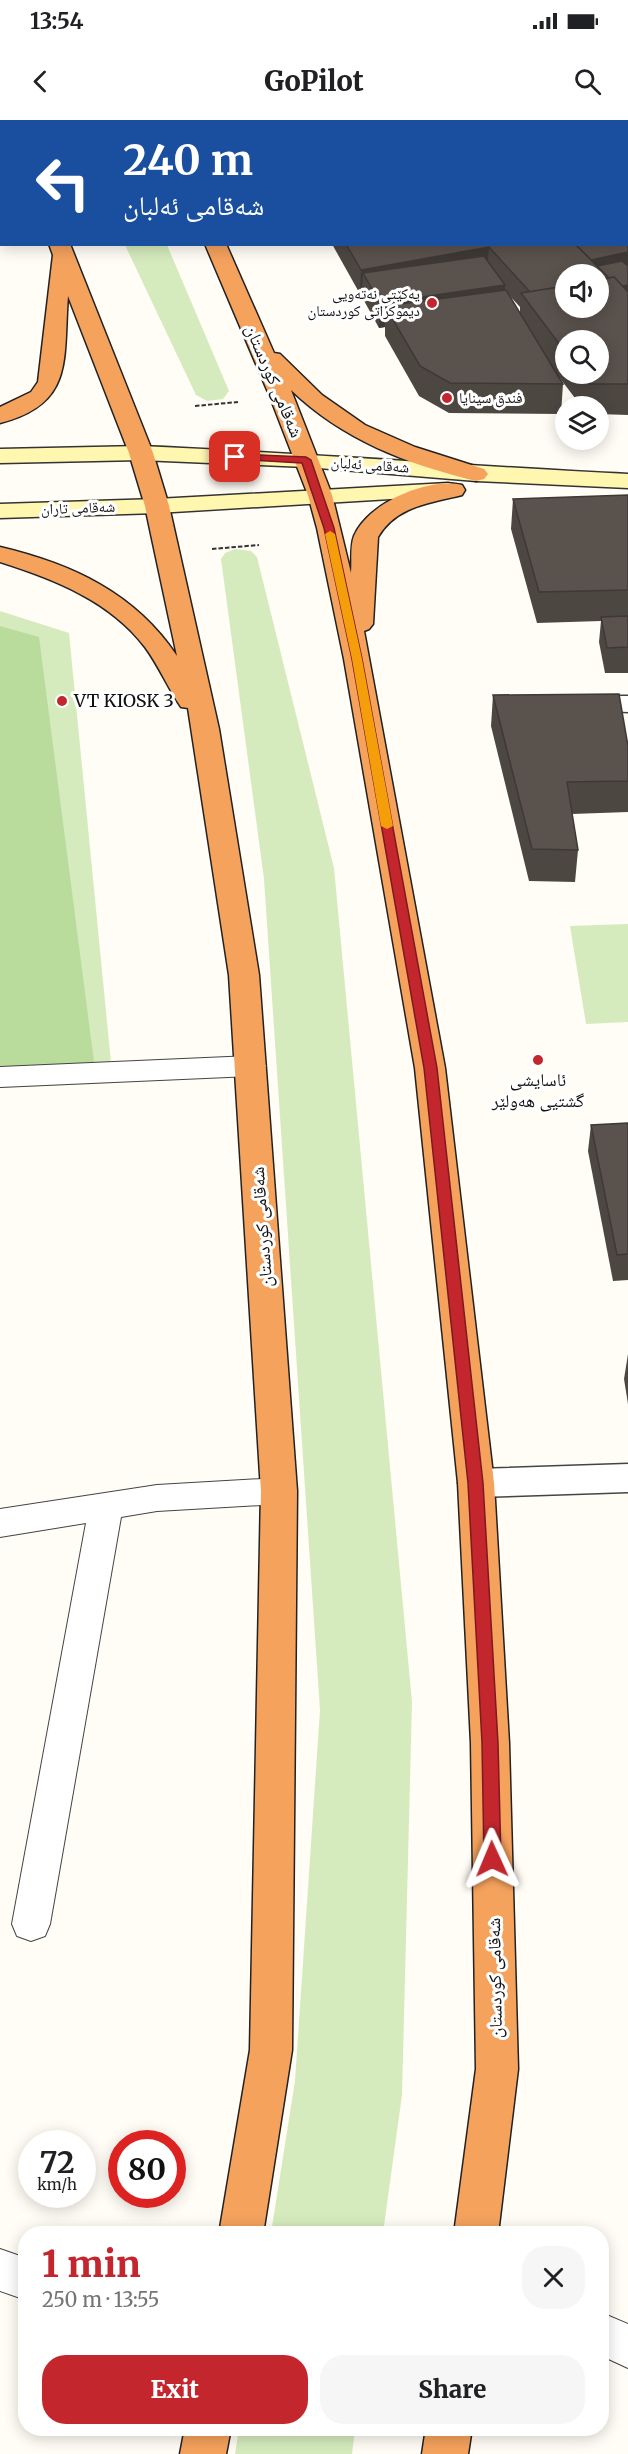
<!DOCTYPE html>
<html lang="en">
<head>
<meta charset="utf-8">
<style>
	:root { --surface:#fff; --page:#f6f6f6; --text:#202124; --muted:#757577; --accent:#c4262e }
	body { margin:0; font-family:Merriweather,"Noto Naskh Arabic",serif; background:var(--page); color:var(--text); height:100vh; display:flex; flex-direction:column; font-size:22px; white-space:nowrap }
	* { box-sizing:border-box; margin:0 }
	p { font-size:20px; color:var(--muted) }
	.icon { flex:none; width:33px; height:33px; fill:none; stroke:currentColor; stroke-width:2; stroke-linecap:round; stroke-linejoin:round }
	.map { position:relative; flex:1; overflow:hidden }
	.drawer { position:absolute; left:18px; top:2106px; width:591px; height:210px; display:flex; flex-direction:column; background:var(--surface); border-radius:24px; box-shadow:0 3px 15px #0003 }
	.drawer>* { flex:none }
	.hud { position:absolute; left:0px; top:0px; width:628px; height:126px; box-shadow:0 3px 15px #0003; background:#1a4fa0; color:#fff; overflow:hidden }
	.buttons { position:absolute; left:555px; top:144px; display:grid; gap:12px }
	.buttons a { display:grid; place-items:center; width:54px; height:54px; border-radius:50%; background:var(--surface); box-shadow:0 3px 15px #0003; font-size:30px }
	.speed { position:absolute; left:18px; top:2010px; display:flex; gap:12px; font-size:30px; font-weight:700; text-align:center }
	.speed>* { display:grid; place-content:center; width:78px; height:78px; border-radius:50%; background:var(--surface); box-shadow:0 3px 15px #0003; line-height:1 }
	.speed small { font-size:15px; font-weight:400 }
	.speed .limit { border:9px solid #d22; background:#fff; color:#111 }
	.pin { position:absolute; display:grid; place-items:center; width:51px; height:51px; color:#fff; margin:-26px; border-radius:12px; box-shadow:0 3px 9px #0006 }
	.me { position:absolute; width:66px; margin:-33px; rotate:359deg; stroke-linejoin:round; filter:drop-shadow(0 0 4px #0008) }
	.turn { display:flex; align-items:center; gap:21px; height:126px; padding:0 24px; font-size:27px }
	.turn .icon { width:78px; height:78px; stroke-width:2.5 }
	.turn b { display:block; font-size:42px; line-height:51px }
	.round { display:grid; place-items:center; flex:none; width:63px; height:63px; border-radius:24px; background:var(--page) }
	.overview { display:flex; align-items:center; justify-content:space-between; height:102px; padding:0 24px }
	h1 { font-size:36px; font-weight:800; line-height:45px; color:var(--accent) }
	.action { display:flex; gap:12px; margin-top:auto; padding:12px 24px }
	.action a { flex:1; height:69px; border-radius:24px; background:var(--accent); color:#fff; font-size:24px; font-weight:800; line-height:69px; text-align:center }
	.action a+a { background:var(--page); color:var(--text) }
	.status { display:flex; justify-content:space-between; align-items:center; height:42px; padding:0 30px; background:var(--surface); direction:ltr }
	.status svg { height:16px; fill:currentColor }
	header { display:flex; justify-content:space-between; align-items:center; height:78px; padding:0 24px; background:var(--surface); font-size:27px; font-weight:800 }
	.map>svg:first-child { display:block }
	.green { fill:#d5ebbd }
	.forest { fill:#b9dc9c }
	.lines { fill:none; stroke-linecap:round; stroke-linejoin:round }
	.lane-casing { stroke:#444; stroke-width:2 }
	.street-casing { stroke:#444; stroke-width:3 }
	.secondary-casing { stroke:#333; stroke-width:3 }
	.highway-casing { stroke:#222; stroke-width:3 }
	.path { stroke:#333; stroke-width:2; stroke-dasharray:4.5 2; stroke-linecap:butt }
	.lane { fill:#fff; fill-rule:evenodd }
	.street { fill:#fff; fill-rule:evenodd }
	.secondary { fill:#fff6b0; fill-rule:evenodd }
	.highway { fill:#f5a25d; fill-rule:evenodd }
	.wall { fill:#4d4742; fill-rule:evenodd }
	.shaded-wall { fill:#3f3936 }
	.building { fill:#5a524d; stroke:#3f3936; stroke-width:1.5 }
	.route { fill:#c4262e; stroke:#7f191e; stroke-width:1.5 }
	.slow { fill:#f59e0b }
	.poi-dot { fill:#c4262e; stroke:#fff; stroke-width:2 }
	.labels { text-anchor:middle; stroke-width:6; stroke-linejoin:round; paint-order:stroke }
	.far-poi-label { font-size:15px; fill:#111; stroke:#fff; text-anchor:end }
	.far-street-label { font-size:15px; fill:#111; stroke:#fff }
	.street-label { font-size:18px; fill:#111; stroke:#fff }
	.poi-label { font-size:18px; fill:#111; stroke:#fff; text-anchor:start }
</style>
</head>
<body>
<div class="status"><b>13:54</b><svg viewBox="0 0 49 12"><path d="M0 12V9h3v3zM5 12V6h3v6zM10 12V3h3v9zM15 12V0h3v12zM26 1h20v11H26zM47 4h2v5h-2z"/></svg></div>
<header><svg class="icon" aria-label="back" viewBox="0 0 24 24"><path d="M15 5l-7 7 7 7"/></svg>GoPilot<svg class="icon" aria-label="search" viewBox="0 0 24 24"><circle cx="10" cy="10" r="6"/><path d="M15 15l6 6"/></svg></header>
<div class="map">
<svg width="628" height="2334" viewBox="0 0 628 2334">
	<rect width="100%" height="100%" fill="#fffdf5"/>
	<!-- green -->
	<g class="green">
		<polygon points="125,125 167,125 229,271 223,279 207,281 196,275"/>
		<polygon points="235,429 251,431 257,437 334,748 412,1582 402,1975 383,2113 271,2113 295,1961 320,1590 264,759 221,439 225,433"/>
		<polygon points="0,491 69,513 113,963 0,968"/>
		<polygon points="628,804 628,902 586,904 570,806"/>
		<polygon points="239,2309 239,2308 355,2309 352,2334 235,2334"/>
	</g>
	<!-- forest -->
	<polygon class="forest" points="0,506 39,517 94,942 0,950"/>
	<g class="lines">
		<defs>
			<g id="lane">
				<polygon points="345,0 373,0 344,2"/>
				<polygon points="251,936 261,939 266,946 261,953 251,956 0,967 0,947"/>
				<polygon points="279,1358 291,1362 296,1371 291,1380 279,1384 157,1391 121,1397 50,1804 45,1816 31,1821 17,1816 12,1804 86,1403 0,1417 0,1389 157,1365"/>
				<polygon points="0,2129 26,2138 26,2180 0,2171"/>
				<polygon points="602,2193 628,2204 628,2248 602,2236"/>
			</g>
			<g id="street">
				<polygon points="562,0 582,0 583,2 563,2"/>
				<rect x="627" y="49" width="1" height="13"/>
				<polygon points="598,576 628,576 628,592 589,590 585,584 589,578"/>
				<polygon points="628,1344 628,1372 476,1377 464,1373 458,1363 464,1353 476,1349"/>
			</g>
			<g id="secondary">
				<path d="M141,326C304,333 465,346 628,354V368L476,361L306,347L141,340L0,343V329Z"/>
				<polygon points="448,363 457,365 460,370 457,375 157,393 0,398 0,384 157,379"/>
			</g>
			<g id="highway">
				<polygon points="0,0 18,0 19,2 2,2 2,6"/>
				<polygon points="150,0 170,0 171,2 151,2"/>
				<path d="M49,124H70L153,333L169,386L219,609L259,855L297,1371L292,1930L263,2114H219L250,1930L261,1371L229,855L188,588L181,587C168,568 159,546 145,527C110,481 54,459 0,442V427C72,444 135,473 177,536L145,386L129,333L68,176C63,239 75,284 0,303V287L31,272L38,262L53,135Z"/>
				<path d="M205,124H226L274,233L280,234L322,275L365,305L415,327L484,349L488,354L484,359L476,361C407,344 343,320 291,270L332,375L351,453C352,441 350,426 354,416C368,383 428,357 462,365L465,370L462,375C430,383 396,386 378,417L373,504L369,509L364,511L445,948L494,1363L509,1623L518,1949L498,2114H454L476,1949L471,1623L458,1363L415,948L344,539L317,408L308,375L270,277Z"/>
				<polygon points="185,2308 231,2308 226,2334 180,2334"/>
				<polygon points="426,2308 472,2308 468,2334 422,2334"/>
			</g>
		</defs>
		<!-- lane casing -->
		<use href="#lane" class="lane-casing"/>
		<!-- street casing -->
		<use href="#street" class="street-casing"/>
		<!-- secondary casing -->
		<use href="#secondary" class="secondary-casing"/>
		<!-- highway casing -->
		<use href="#highway" class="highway-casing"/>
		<!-- path -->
		<g class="path">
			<polyline points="195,286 238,282"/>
			<polyline points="212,429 259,425"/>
		</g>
		<!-- lane -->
		<use href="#lane" class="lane"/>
		<!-- street -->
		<use href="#street" class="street"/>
		<!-- secondary -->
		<use href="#secondary" class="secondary"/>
		<!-- highway -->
		<use href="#highway" class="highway"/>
	</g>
	<!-- wall -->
	<g class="wall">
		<path d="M628,110V295L598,294V286H581L556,253L563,264L561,294L449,293L419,276L385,216V207L379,208L362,177V174H360L332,124H627ZM508,174L520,187V193ZM566,220L598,254H566Z"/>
		<polygon points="628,375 628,553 605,553 599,522 601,501 537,503 511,409 513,379"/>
		<polygon points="493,575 628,661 628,692 572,694 578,730 575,762 529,761 491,606"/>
		<polygon points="628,1003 628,1160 613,1161 588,1031 591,1005"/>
		<polygon points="628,1234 628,1284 624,1259"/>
	</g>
	<!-- shaded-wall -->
	<g class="shaded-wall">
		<polygon points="489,127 487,151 363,153 362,174 360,174 361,150"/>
		<polygon points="628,132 628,146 589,148 582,142"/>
		<polygon points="505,165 504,189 385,186 385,207 379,208 380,183"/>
		<polygon points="598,165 628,165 628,179"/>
	</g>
	<!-- building -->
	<g class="building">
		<polygon points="386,0 499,0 501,2 387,2"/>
		<polygon points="627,110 628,110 628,132 591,140 575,124 627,124"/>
		<polygon points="346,124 575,124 609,158 598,160 598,154 566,154 566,166 530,172 489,127 361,150"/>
		<polygon points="484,136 505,165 380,183 363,153"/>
		<polygon points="622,141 628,146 628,165 622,166 614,157 609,158 597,146"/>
		<polygon points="614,157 628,172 628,264 589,264 581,254 598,254 598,220 566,220 566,233 521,173 566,166 566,188 598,188 598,160"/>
		<polygon points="506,170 563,264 450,263 420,246 385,186"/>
		<polygon points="628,375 628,470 539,472 513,379"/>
		<polygon points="628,496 628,527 607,528 601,497"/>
		<polygon points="619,574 628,626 628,661 567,662 578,730 532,729 493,575"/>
		<polygon points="628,1003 628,1134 617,1135 591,1005"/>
	</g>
	<!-- route -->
	<polygon class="route" points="235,334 306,337 311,340 334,408 362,539 437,948 483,1363 498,1623 501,1739 498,1744 492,1746 487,1744 484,1739 482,1623 468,1363 424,948 352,539 324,408 302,343 232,339 232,335"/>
	<!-- slow -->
	<polygon class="slow" points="330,411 335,414 362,539 393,706 387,709 381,706 352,539 325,414"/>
	<!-- markers -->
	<g class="poi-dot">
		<circle cx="432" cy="183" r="6"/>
		<circle cx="447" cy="278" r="6"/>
		<circle cx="62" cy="581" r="6"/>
		<circle cx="538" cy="940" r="6"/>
	</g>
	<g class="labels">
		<!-- far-poi labels -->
		<g class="far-poi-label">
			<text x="420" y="179">یه‌كێتی نه‌ته‌ویی<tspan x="420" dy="17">دیموكراتی كوردستان</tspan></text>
			<text x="459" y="283" text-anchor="start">فندق سينايا</text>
		</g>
		<!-- far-street labels -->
		<g class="far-street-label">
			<text transform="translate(370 345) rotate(4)" y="5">شەقامی ئەلبان</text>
			<text transform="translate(78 388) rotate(-2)" y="5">شەقامی تاران</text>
		</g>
		<!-- street labels -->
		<g class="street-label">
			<text transform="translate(274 261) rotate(67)" y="6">شەقامی کوردستان</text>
			<text transform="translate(262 1107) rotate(-94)" y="6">شەقامی کوردستان</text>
			<text transform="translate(495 1858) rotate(-91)" y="6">شەقامی کوردستان</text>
		</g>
		<!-- poi labels -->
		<g class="poi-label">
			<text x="74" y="587">VT KIOSK 3</text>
			<text x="538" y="966" text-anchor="middle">ئاسایشی<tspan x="538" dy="21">گشتیی هەولێر</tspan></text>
		</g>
	</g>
</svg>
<div class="buttons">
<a><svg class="icon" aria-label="sound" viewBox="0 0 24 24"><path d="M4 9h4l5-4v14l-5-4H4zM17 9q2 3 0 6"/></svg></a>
<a><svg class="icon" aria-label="search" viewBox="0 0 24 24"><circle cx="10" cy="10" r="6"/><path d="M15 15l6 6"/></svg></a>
<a><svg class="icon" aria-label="layers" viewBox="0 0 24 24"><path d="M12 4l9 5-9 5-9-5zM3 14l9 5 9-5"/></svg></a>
</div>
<div class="speed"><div>72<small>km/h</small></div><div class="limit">80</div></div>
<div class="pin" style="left:235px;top:337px;background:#d93025"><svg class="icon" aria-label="arrive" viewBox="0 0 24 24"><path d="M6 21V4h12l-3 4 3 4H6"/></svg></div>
<svg class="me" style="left:492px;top:1739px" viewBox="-20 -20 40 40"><path d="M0-17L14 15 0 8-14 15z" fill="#c4262e" stroke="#fff" stroke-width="4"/></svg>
<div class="hud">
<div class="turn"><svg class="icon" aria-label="left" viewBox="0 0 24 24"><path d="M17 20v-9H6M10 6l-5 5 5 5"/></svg><div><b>240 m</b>شەقامی ئەلبان</div></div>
</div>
<section class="drawer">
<div class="overview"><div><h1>1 min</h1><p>250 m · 13:55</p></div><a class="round"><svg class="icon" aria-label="close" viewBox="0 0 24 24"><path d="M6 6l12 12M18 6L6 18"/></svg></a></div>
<div class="action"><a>Exit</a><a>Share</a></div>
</section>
</div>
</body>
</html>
